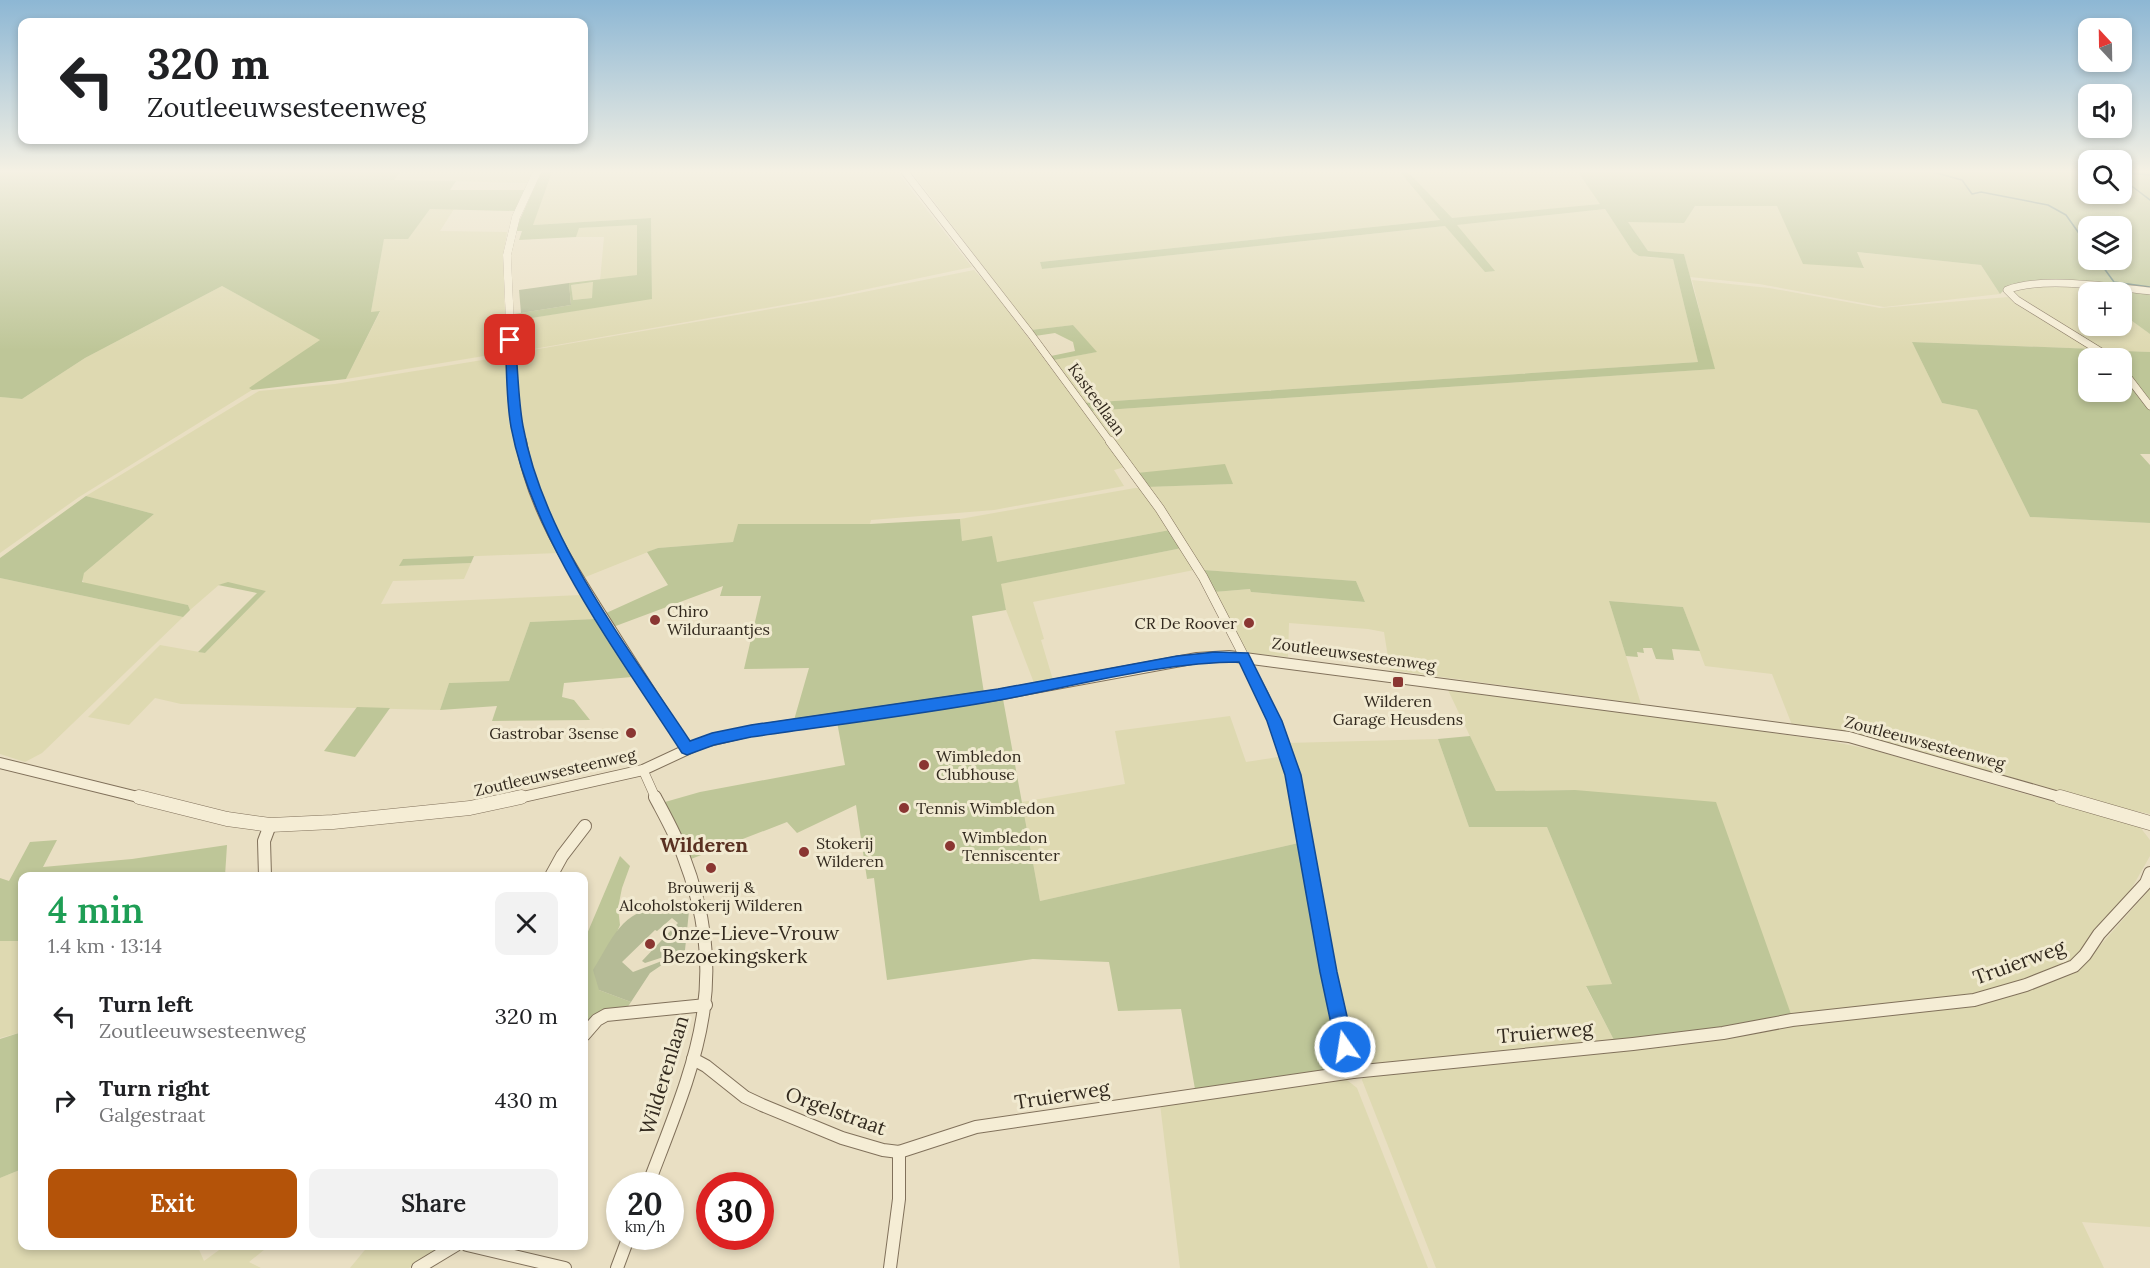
<!DOCTYPE html>
<html lang="en">
<head>
<meta charset="utf-8">
<style>
	:root { --surface:#fff; --page:#f2f2f2; --text:#202124; --muted:#757577; --accent:#b45309 }
	body { margin:0; font-family:Lora,serif; background:var(--page); color:var(--text); height:100vh; display:flex; flex-direction:column; font-size:22px; white-space:nowrap }
	* { box-sizing:border-box; margin:0 }
	p { font-size:20px; color:var(--muted) }
	.icon { flex:none; width:33px; height:33px; fill:none; stroke:currentColor; stroke-width:2; stroke-linecap:round; stroke-linejoin:round }
	.map { position:relative; flex:1; overflow:hidden }
	.side { position:absolute; left:18px; top:872px; width:570px; height:378px; display:flex; flex-direction:column; background:var(--surface); border-radius:12px; box-shadow:0 3px 9px #0003 }
	.side>* { flex:none }
	.hud { position:absolute; left:18px; top:18px; width:570px; height:126px; border-radius:12px; box-shadow:0 3px 9px #0003; background:#fff; color:var(--text); overflow:hidden }
	.needle { width:39px; rotate:338deg }
	.buttons { position:absolute; left:2078px; top:18px; display:grid; gap:12px }
	.buttons a { display:grid; place-items:center; width:54px; height:54px; border-radius:12px; background:var(--surface); box-shadow:0 3px 9px #0003; font-size:30px }
	.speed { position:absolute; left:606px; top:1172px; display:flex; gap:12px; font-size:30px; font-weight:700; text-align:center }
	.speed>* { display:grid; place-content:center; width:78px; height:78px; border-radius:50%; background:var(--surface); box-shadow:0 3px 9px #0003; line-height:1 }
	.speed small { font-size:15px; font-weight:400 }
	.speed .limit { border:9px solid #d22; background:#fff; color:#111 }
	.pin { position:absolute; display:grid; place-items:center; width:51px; height:51px; color:#fff; margin:-26px; border-radius:12px; box-shadow:0 3px 9px #0006 }
	.me { position:absolute; width:66px; margin:-33px; rotate:347deg; stroke-linejoin:round; filter:drop-shadow(0 0 4px #0008) }
	.turn { display:flex; align-items:center; gap:21px; height:126px; padding:0 30px; font-size:27px }
	.turn .icon { width:78px; height:78px; stroke-width:2.5 }
	.turn b { display:block; font-size:42px; line-height:51px }
	.round { display:grid; place-items:center; flex:none; width:63px; height:63px; border-radius:12px; background:var(--page) }
	.headline { display:flex; align-items:center; justify-content:space-between; height:102px; padding:0 30px }
	h1 { font-size:36px; font-weight:600; line-height:45px; color:#1e9e55 }
	.action { display:flex; gap:12px; margin-top:auto; padding:12px 30px }
	.action a { flex:1; height:69px; border-radius:12px; background:var(--accent); color:#fff; font-size:24px; font-weight:600; line-height:69px; text-align:center }
	.action a+a { background:var(--page); color:var(--text) }
	ul { padding:0; list-style:none }
	li { display:flex; align-items:center; gap:18px; height:84px; padding:0 30px }
	li div { flex:1 }
	li b { display:block; font-size:22px }
	li em { font-style:normal }
	.map>svg:first-child { display:block }
	.farmland { fill:#ded9b1 }
	.green { fill:#bec698; fill-rule:evenodd }
	.cemetery { fill:#b5bb96 }
	.lines { fill:none; stroke-linecap:round; stroke-linejoin:round }
	.stream { stroke:#6c8983; stroke-width:1.5 }
	.minor-far2-casing { stroke:#81715b; stroke-width:8 }
	.minor-far1-casing { stroke:#81715b; stroke-width:10 }
	.minor-casing { stroke:#81715b; stroke-width:14 }
	.tertiary-far2-casing { stroke:#81715b; stroke-width:8 }
	.tertiary-far1-casing { stroke:#81715b; stroke-width:12 }
	.tertiary-casing { stroke:#81715b; stroke-width:15 }
	.minor-far2 { stroke:#f5edd5; stroke-width:7 }
	.minor-far1 { stroke:#f5edd5; stroke-width:9 }
	.minor { stroke:#f5edd5; stroke-width:12 }
	.tertiary-far2 { stroke:#f5edd5; stroke-width:8 }
	.tertiary-far1 { stroke:#f5edd5; stroke-width:10 }
	.tertiary { stroke:#f5edd5; stroke-width:14 }
	.route { fill:#1a73e8; stroke:#114b97; stroke-width:1.5 }
	.poi-dot { fill:#8a3632; stroke:#f1ead1; stroke-width:2 }
	.labels { text-anchor:middle; stroke-width:6; stroke-linejoin:round; paint-order:stroke }
	.street-label { font-size:16px; fill:#32291e; stroke:#f1ead1 }
	.poi-label { font-size:16px; fill:#32291e; stroke:#f1ead1; text-anchor:start }
	.quarter-label { font-size:20px; font-weight:bold; fill:#5a3122; stroke:#f1ead1 }
	.near-poi-label { font-size:20px; fill:#32291e; stroke:#f1ead1; text-anchor:start }
	.near-street-label { font-size:20px; fill:#32291e; stroke:#f1ead1 }
</style>
</head>
<body>
<div class="map">
<svg width="2150" height="1268" viewBox="0 0 2150 1268">
	<rect width="100%" height="100%" fill="#e9dfc3"/>
	<!-- farmland -->
	<g class="farmland">
		<polygon points="401,172 534,172 530,183 393,180"/>
		<polygon points="552,172 897,172 972,267 834,296 528,350 524,319 652,298 651,218 532,225"/>
		<polygon points="912,172 1400,172 1440,220 1040,262 1042,269 1605,209 1633,252 1644,257 1673,259 1698,362 1084,403 1054,360 1096,352 1073,325 1031,330"/>
		<polygon points="1408,172 1578,172 1601,204 1451,219"/>
		<polygon points="1695,206 1777,206 1864,267 1856,252 1981,265 2000,294 1884,307 1759,284 1690,277 1684,254 1648,251 1627,221 1683,223"/>
		<polygon points="430,209 454,209 440,231 507,232 504,251 504,296 508,352 346,379 380,312 371,312 384,238 408,238"/>
		<polygon points="637,225 637,275 600,281 604,237 576,237 578,228"/>
		<polygon points="974,270 990,287 1125,467 1114,470 1124,486 994,510 871,520 870,524 739,524 733,542 658,548 583,578 544,502 526,448 517,409 515,353 829,299"/>
		<polygon points="1692,280 1769,288 1880,308 2008,297 2095,349 1912,342 1942,403 1977,410 2030,517 2150,523 2150,814 2121,808 1866,737 1792,725 1772,674 1705,666 1683,607 1609,601 1641,704 1390,670 1384,632 1368,629 1289,623 1288,657 1250,653 1243,648 1214,592 1251,589 1251,592 1365,602 1356,581 1204,570 1147,487 1232,484 1137,473 1090,411 1714,369"/>
		<polygon points="594,282 592,298 573,300 571,285"/>
		<polygon points="2045,285 2087,288 2093,292 2088,292 2088,326 2121,326 2121,313 2150,334 2150,352 2100,350 2014,297 2011,289"/>
		<polygon points="222,286 321,340 250,388 252,390 79,497 0,553 0,397 22,399 85,358"/>
		<polygon points="501,357 505,358 508,399 516,444 530,495 558,553 403,559 400,566 471,563 464,579 393,581 381,604 581,595 595,619 530,622 509,681 449,683 440,710 181,704 155,698 129,725 88,717 160,645 205,653 266,591 220,584 190,610 188,605 85,584 81,578 84,573 154,514 86,496 259,391 335,384"/>
		<polygon points="1135,488 1141,488 1170,530 997,562 962,541 960,519"/>
		<polygon points="1182,548 1194,570 1033,602 1044,639 1041,640 1053,680 1034,683 1006,610 1000,584"/>
		<polygon points="0,578 183,617 42,753 25,762 0,754"/>
		<polygon points="1448,690 1725,726 1835,742 1873,750 2140,827 2150,840 2150,856 2129,893 2095,928 2078,955 2069,963 1982,995 1792,1017 1575,790 1496,791"/>
		<polygon points="1230,716 1246,762 1284,756 1303,842 1040,901 1022,802 1125,784 1115,731"/>
		<polygon points="1438,739 1469,827 1547,827 1612,984 1586,987 1614,1040 1359,1066 1355,1062 1351,1054 1287,743"/>
		<polygon points="2150,889 2150,1227 2082,1222 2104,1268 1436,1268 1362,1080 1363,1076 1941,1009 2081,967"/>
		<polygon points="0,941 22,941 22,1032 0,1038"/>
		<polygon points="1342,1079 1347,1080 1357,1088 1428,1268 1180,1268 1160,1104"/>
		<polygon points="22,1169 22,1245 197,1245 204,1261 226,1245 270,1245 249,1262 261,1268 0,1268 0,1178"/>
		<polygon points="369,1245 442,1245 435,1254 409,1268 350,1268"/>
	</g>
	<!-- green -->
	<g class="green">
		<polygon points="0,172 401,172 394,180 456,181 450,190 525,190 515,211 430,209 408,239 384,239 371,312 380,311 346,379 252,390 249,388 320,340 222,286 85,358 22,399 0,397"/>
		<path d="M541,172H552L533,225L651,218L652,299L525,319L528,350L515,352L514,314L571,305L569,283L637,275V225L579,228L576,237L519,240L522,231H515ZM593,282L592,298L573,300L571,285Z"/>
		<path d="M1400,172H1408L1452,218L1600,204L1578,172H2088V194H2121V172H2150V289L2016,284L2007,287L2000,294L1981,265L1857,252L1864,268L1803,264L1777,206H1695L1684,223L1628,222L1648,251L1684,254L1715,369L1090,411L1084,403L1698,362L1673,259L1639,256L1633,252L1605,209L1457,225L1495,271L1485,272L1445,226L1042,269L1040,262L1440,220ZM2088,226H2121V260H2088Z"/>
		<polygon points="2087,288 2150,292 2150,334 2121,313 2121,292 2093,292"/>
		<polygon points="1073,325 1097,352 1054,360 1051,356 1075,351 1073,342 1055,333 1035,336 1031,330"/>
		<polygon points="1912,342 2095,349 2108,358 2088,358 2088,392 2121,392 2121,371 2150,408 2150,454 2140,454 2150,465 2150,523 2030,517 1977,410 1942,403"/>
		<polygon points="2100,350 2150,352 2150,402 2121,366 2121,358 2113,358"/>
		<polygon points="1225,464 1233,484 1147,487 1137,473"/>
		<polygon points="86,496 154,514 84,573 82,582 188,605 190,610 183,617 0,578 0,558"/>
		<polygon points="960,519 962,541 992,536 997,562 1170,530 1182,548 1001,584 1006,610 972,616 984,693 794,720 809,668 744,669 761,596 720,596 723,586 613,627 604,614 668,585 647,552 658,548 733,542 738,524 870,524"/>
		<polygon points="474,556 471,563 399,566 403,559"/>
		<polygon points="1204,570 1356,581 1365,602 1251,592 1250,589 1214,592"/>
		<polygon points="228,582 266,591 205,653 198,652 257,593 218,585"/>
		<polygon points="1609,601 1683,607 1700,651 1672,649 1674,660 1656,659 1652,648 1643,648 1644,653 1637,652 1638,657 1626,656"/>
		<polygon points="595,619 632,677 564,683 562,697 574,700 590,720 492,721 497,706 440,710 449,683 509,681 530,622"/>
		<polygon points="1003,699 1040,901 1303,842 1345,1062 1343,1067 1195,1089 1181,1009 1118,1011 1109,962 1033,959 887,980 874,878 867,879 856,805 797,833 787,822 691,859 665,802 700,792 845,765 837,722"/>
		<polygon points="357,707 390,708 355,757 324,751"/>
		<polygon points="1470,736 1496,791 1575,790 1716,802 1792,1017 1713,1029 1614,1040 1586,986 1612,984 1547,827 1469,827 1438,739"/>
		<polygon points="57,840 43,867 132,859 227,845 225,876 22,876 22,941 0,941 0,878 9,881 30,842"/>
		<polygon points="620,856 630,866 622,888 618,908 620,925 616,934 599,990 631,1002 627,1008 594,1016 584,1026 584,941"/>
		<polygon points="22,1032 22,1169 0,1178 0,1039"/>
	</g>
	<!-- cemetery -->
	<g class="cemetery">
		<polygon points="569,283 571,305 521,313 519,290"/>
		<path d="M663,907L689,911L685,950L645,963L642,961L678,923L672,918L657,931L655,930L622,962L633,972L675,956L650,973L631,1002L599,990L593,970C613,938 621,910 663,907Z"/>
	</g>
	<g class="lines">
		<!-- stream -->
		<g class="stream">
			<polyline points="1933,172 1962,180 1972,194 1981,192 2048,205 2066,215 2088,246"/>
			<polyline points="2127,173 2150,175"/>
			<polyline points="2121,178 2150,200"/>
			<polyline points="2098,260 2114,282 2150,287"/>
		</g>
		<defs>
			<g id="minor-far2">
				<polyline points="905,172 1030,333 1111,443"/>
				<path d="M2111,358L2017,300L2007,290C2041,276 2112,287 2150,291"/>
				<polyline points="2121,368 2150,406"/>
			</g>
			<g id="minor-far1">
				<polyline points="1110,441 1160,509 1203,577 1264,695 1285,746 1298,799"/>
				<polyline points="643,770 656,799"/>
			</g>
			<g id="minor">
				<polyline points="1298,797 1328,972 1353,1072"/>
				<polyline points="265,876 264,841 270,825"/>
				<polyline points="551,876 562,856 585,826"/>
				<polyline points="584,1035 597,1020 606,1015 706,1005"/>
				<polyline points="693,1059 706,1066 745,1097 762,1105 842,1138 883,1150 899,1152 976,1127 1353,1072 1633,1044 1723,1033 1792,1020 1974,1000 2026,985 2074,966 2085,955 2099,934 2146,883 2150,873"/>
				<path d="M648,1185C694,1064 733,985 683,855C676,835 665,816 655,797"/>
				<polyline points="467,1245 565,1268"/>
				<polyline points="418,1268 456,1245"/>
				<polyline points="617,1268 629,1236"/>
				<polyline points="890,1268 899,1199 899,1152"/>
			</g>
			<polyline id="tertiary-far2" points="521,443 513,393 507,255 516,217 537,172"/>
			<g id="tertiary-far1">
				<path d="M521,441C532,510 574,572 611,630C636,670 662,709 687,749"/>
				<polyline points="0,763 146,799"/>
				<polyline points="514,799 643,770 701,743 751,731 997,695 1197,658 1229,656 1849,737 2066,799"/>
			</g>
			<g id="tertiary">
				<polyline points="139,797 227,819 270,825 333,822 470,808 521,797"/>
				<polyline points="2060,797 2150,823"/>
			</g>
		</defs>
		<!-- minor-far2 casing -->
		<use href="#minor-far2" class="minor-far2-casing"/>
		<!-- minor-far1 casing -->
		<use href="#minor-far1" class="minor-far1-casing"/>
		<!-- minor casing -->
		<use href="#minor" class="minor-casing"/>
		<!-- tertiary-far2 casing -->
		<use href="#tertiary-far2" class="tertiary-far2-casing"/>
		<!-- tertiary-far1 casing -->
		<use href="#tertiary-far1" class="tertiary-far1-casing"/>
		<!-- tertiary casing -->
		<use href="#tertiary" class="tertiary-casing"/>
		<!-- minor-far2 -->
		<use href="#minor-far2" class="minor-far2"/>
		<!-- minor-far1 -->
		<use href="#minor-far1" class="minor-far1"/>
		<!-- minor -->
		<use href="#minor" class="minor"/>
		<!-- tertiary-far2 -->
		<use href="#tertiary-far2" class="tertiary-far2"/>
		<!-- tertiary-far1 -->
		<use href="#tertiary-far1" class="tertiary-far1"/>
		<!-- tertiary -->
		<use href="#tertiary" class="tertiary"/>
	</g>
	<!-- sky -->
	<linearGradient id="sky" x2="0" y2="1"><stop stop-color="#8db7d4"/><stop offset="0.49" stop-color="#f5f1e4"/><stop offset="1" stop-color="#f5f1e4" stop-opacity="0"/></linearGradient>
	<rect width="2150" height="350" fill="url(#sky)"/>
	<!-- route -->
	<path class="route" d="M510,337L515,340C518,368 518,398 523,426C543,539 628,647 690,741L712,733L751,725L998,689L1177,656L1215,652L1248,653L1282,721L1301,775L1337,972L1354,1047L1352,1053L1345,1056L1339,1053L1336,1047L1320,972L1285,775L1267,721L1239,662C1162,662 1076,686 1000,700C917,715 834,725 751,737L714,745L687,755L682,753C619,655 533,542 511,427C506,399 507,369 505,340Z"/>
	<!-- markers -->
	<g class="poi-dot">
		<circle cx="655" cy="620" r="6"/>
		<circle cx="1249" cy="623" r="6"/>
		<rect x="1392" y="676" width="12" height="12" rx="3"/>
		<circle cx="631" cy="733" r="6"/>
		<circle cx="924" cy="765" r="6"/>
		<circle cx="904" cy="808" r="6"/>
		<circle cx="950" cy="846" r="6"/>
		<circle cx="804" cy="852" r="6"/>
		<circle cx="711" cy="868" r="6"/>
		<circle cx="650" cy="944" r="6"/>
	</g>
	<g class="labels">
		<!-- street labels -->
		<g class="street-label">
			<text transform="translate(1097 399) rotate(54)" y="6">Kasteellaan</text>
			<text transform="translate(1354 654) rotate(8)" y="6">Zoutleeuwsesteenweg</text>
			<text transform="translate(1925 742) rotate(15)" y="6">Zoutleeuwsesteenweg</text>
			<text transform="translate(555 772) rotate(-13)" y="6">Zoutleeuwsesteenweg</text>
		</g>
		<!-- poi labels -->
		<g class="poi-label">
			<text x="667" y="617">Chiro<tspan x="667" dy="18">Wilduraantjes</tspan></text>
			<text x="1237" y="629" text-anchor="end">CR De Roover</text>
			<text x="1398" y="707" text-anchor="middle">Wilderen<tspan x="1398" dy="18">Garage Heusdens</tspan></text>
			<text x="619" y="739" text-anchor="end">Gastrobar 3sense</text>
			<text x="936" y="762">Wimbledon<tspan x="936" dy="18">Clubhouse</tspan></text>
			<text x="916" y="814">Tennis Wimbledon</text>
			<text x="962" y="843">Wimbledon<tspan x="962" dy="18">Tenniscenter</tspan></text>
			<text x="816" y="849">Stokerij<tspan x="816" dy="18">Wilderen</tspan></text>
			<text x="711" y="893" text-anchor="middle">Brouwerij &amp;<tspan x="711" dy="18">Alcoholstokerij Wilderen</tspan></text>
		</g>
		<!-- quarter labels -->
		<g class="quarter-label">
			<text x="704" y="852">Wilderen</text>
		</g>
		<!-- near-poi labels -->
		<g class="near-poi-label">
			<text x="662" y="940">Onze-Lieve-Vrouw<tspan x="662" dy="23">Bezoekingskerk</tspan></text>
		</g>
		<!-- near-street labels -->
		<g class="near-street-label">
			<text transform="translate(2019 962) rotate(-20)" y="7">Truierweg</text>
			<text transform="translate(1545 1032) rotate(-5)" y="7">Truierweg</text>
			<text transform="translate(664 1075) rotate(-73)" y="7">Wilderenlaan</text>
			<text transform="translate(1062 1095) rotate(-9)" y="7">Truierweg</text>
			<text transform="translate(836 1111) rotate(20)" y="7">Orgelstraat</text>
		</g>
	</g>
</svg>
<div class="buttons">
<a><svg class="needle" viewBox="-14 -14 28 28"><path d="M0-13l5 13h-10z" fill="#e53935"/><path d="M0 13l5-13h-10z" fill="#757577"/></svg></a>
<a><svg class="icon" aria-label="sound" viewBox="0 0 24 24"><path d="M4 9h4l5-4v14l-5-4H4zM17 9q2 3 0 6"/></svg></a>
<a><svg class="icon" aria-label="search" viewBox="0 0 24 24"><circle cx="10" cy="10" r="6"/><path d="M15 15l6 6"/></svg></a>
<a><svg class="icon" aria-label="layers" viewBox="0 0 24 24"><path d="M12 4l9 5-9 5-9-5zM3 14l9 5 9-5"/></svg></a>
<a>+</a>
<a>−</a>
</div>
<div class="speed"><div>20<small>km/h</small></div><div class="limit">30</div></div>
<div class="pin" style="left:510px;top:340px;background:#d93025"><svg class="icon" aria-label="arrive" viewBox="0 0 24 24"><path d="M6 21V4h12l-3 4 3 4H6"/></svg></div>
<svg class="me" style="left:1345px;top:1047px" viewBox="-20 -20 40 40"><circle r="17" fill="#1a73e8" stroke="#fff" stroke-width="3"/><path d="M0-11L8 9 0 5-8 9z" fill="#fff"/></svg>
<div class="hud">
<div class="turn"><svg class="icon" aria-label="left" viewBox="0 0 24 24"><path d="M17 20v-9H6M10 6l-5 5 5 5"/></svg><div><b>320 m</b>Zoutleeuwsesteenweg</div></div>
</div>
<section class="side">
<div class="headline"><div><h1>4 min</h1><p>1.4 km · 13:14</p></div><a class="round"><svg class="icon" aria-label="close" viewBox="0 0 24 24"><path d="M6 6l12 12M18 6L6 18"/></svg></a></div>
<ul>
<li><svg class="icon" aria-label="left" viewBox="0 0 24 24"><path d="M17 20v-9H6M10 6l-5 5 5 5"/></svg><div><b>Turn left</b><p>Zoutleeuwsesteenweg</p></div><em>320 m</em></li>
<li><svg class="icon" aria-label="right" viewBox="0 0 24 24"><path d="M7 20v-9h11M14 6l5 5-5 5"/></svg><div><b>Turn right</b><p>Galgestraat</p></div><em>430 m</em></li>
</ul>
<div class="action"><a>Exit</a><a>Share</a></div>
</section>
</div>
</body>
</html>
